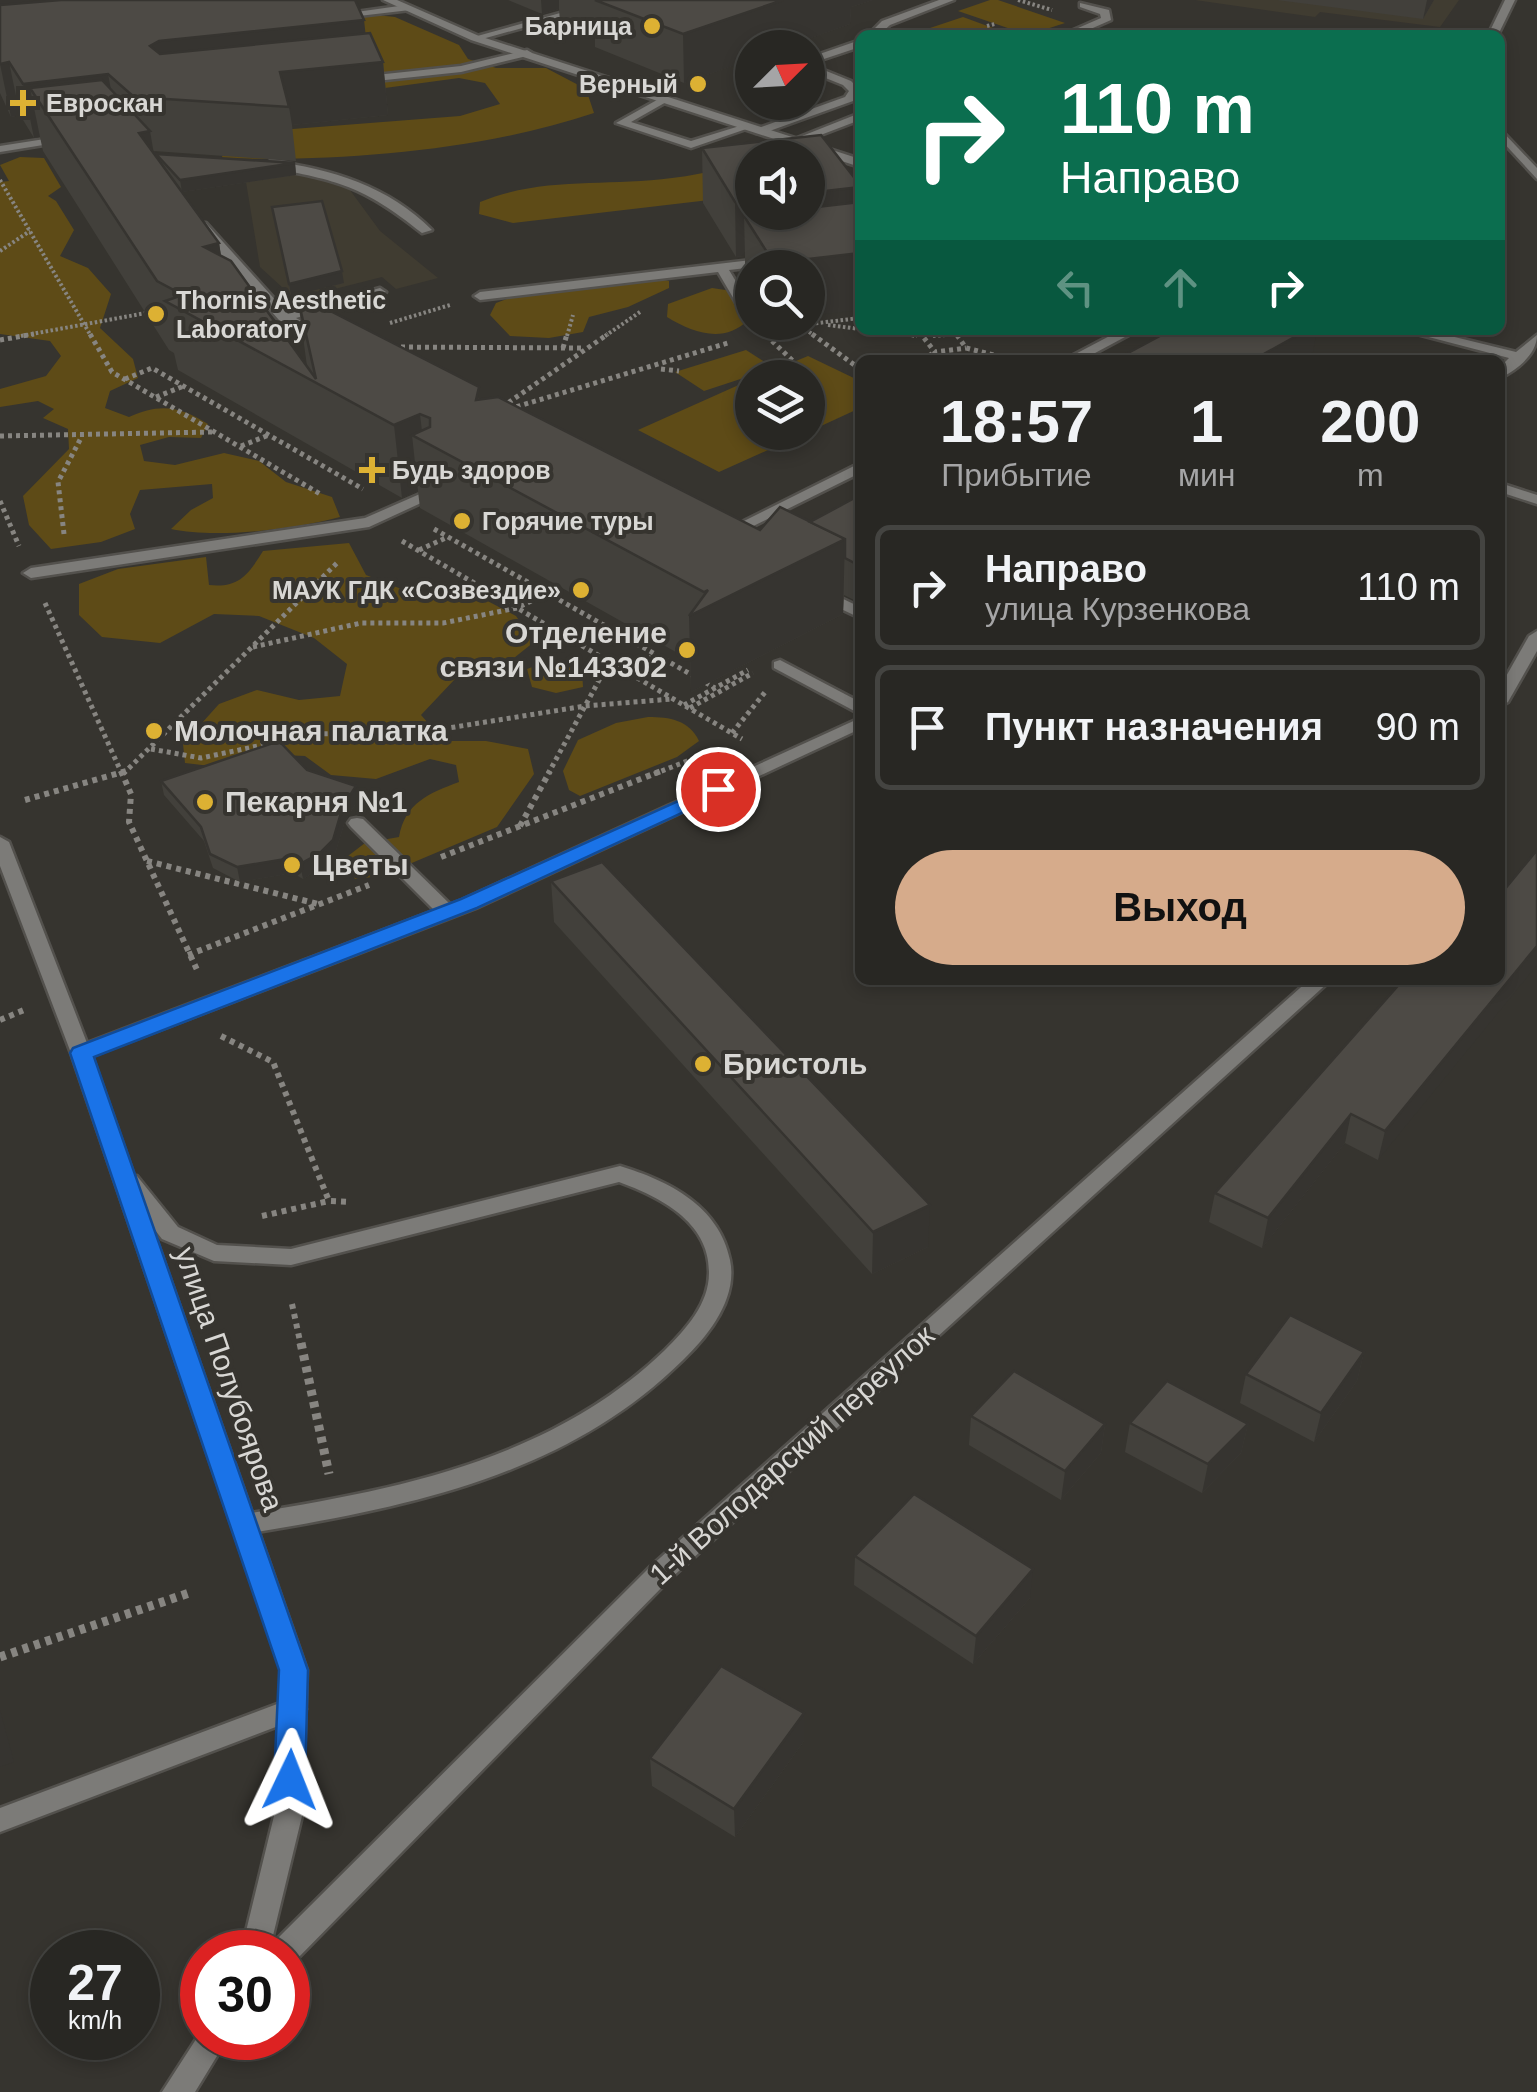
<!DOCTYPE html>
<html lang="ru">
<head>
<meta charset="utf-8">
<style>
	:root { --surface:#282723; --page:#302f2b; --text:#f1f3f6; --muted:#a5a5a6; --line:#444441; --accent:#d6ab8b }
	body { margin:0; font-family:Helvetica,sans-serif; background:var(--page); color:var(--text); height:100vh; display:flex; flex-direction:column; font-size:38px; white-space:nowrap }
	* { box-sizing:border-box; margin:0 }
	p { font-size:32px; color:var(--muted) }
	.icon { flex:none; width:55px; height:55px; fill:none; stroke:currentColor; stroke-width:2; stroke-linecap:round; stroke-linejoin:round }
	.map { position:relative; flex:1; overflow:hidden }
	.drawer { position:absolute; left:855px; top:355px; width:650px; height:630px; display:flex; flex-direction:column; background:var(--surface); border-radius:15px; box-shadow:0 5px 15px #0003,0 0 0 2px var(--line) }
	.drawer>* { flex:none }
	.top-card { position:absolute; left:855px; top:30px; width:650px; height:305px; border-radius:15px; box-shadow:0 5px 15px #0003,0 0 0 2px var(--line); background:#0b6e4f; color:#fff; overflow:hidden }
	.needle { width:65px; rotate:66deg }
	.buttons { position:absolute; left:735px; top:30px; display:grid; gap:20px }
	.buttons a { display:grid; place-items:center; width:90px; height:90px; border-radius:50%; background:var(--surface); box-shadow:0 5px 15px #0003,0 0 0 2px var(--line); font-size:50px }
	.speed { position:absolute; left:30px; top:1930px; display:flex; gap:20px; font-size:50px; font-weight:700; text-align:center }
	.speed>* { display:grid; place-content:center; width:130px; height:130px; border-radius:50%; background:var(--surface); box-shadow:0 5px 15px #0003,0 0 0 2px var(--line); line-height:1 }
	.speed small { font-size:25px; font-weight:400 }
	.speed .limit { border:15px solid #d22; background:#fff; color:#111 }
	.pin { position:absolute; display:grid; place-items:center; width:85px; height:85px; color:#fff; margin:-42px; border:5px solid #fff; border-radius:50%; box-shadow:0 2px 10px #0007 }
	.me { position:absolute; width:110px; margin:-55px; rotate:2deg; stroke-linejoin:round; filter:drop-shadow(0 0 8px #0008) }
	.turn { display:flex; align-items:center; gap:35px; height:210px; padding:0 40px; font-size:45px }
	.turn .icon { width:130px; height:130px; stroke-width:2.5 }
	.turn b { display:block; font-size:70px; line-height:85px }
	.lanes { display:flex; align-items:center; height:95px; padding:0 40px; background:#0003; justify-content:center; gap:50px; direction:ltr }
	.lanes .off { opacity:.35 }
	.eta { display:flex; justify-content:space-evenly; align-items:center; height:170px; text-align:center }
	.eta b { font-size:60px; font-weight:700; line-height:70px }
	.primary-button { display:flex; gap:20px; margin-top:auto; padding:20px 40px }
	.primary-button a { flex:1; height:115px; border-radius:60px; background:var(--accent); color:#111; font-size:40px; font-weight:700; line-height:115px; text-align:center }
	ul { padding:0; list-style:none }
	li { display:flex; align-items:center; gap:30px; height:125px; margin:0 20px 15px; padding:0 20px; border:5px solid var(--line); border-radius:15px }
	li div { flex:1 }
	li b { display:block; font-size:38px }
	li em { font-style:normal }
	.map>svg:first-child { display:block }
	.built { fill:#403c31 }
	.green { fill:#5e4b17 }
	.lines { fill:none; stroke-linecap:round; stroke-linejoin:round }
	.lane-casing { stroke:#53514d; stroke-width:5 }
	.street-casing { stroke:#53514d; stroke-width:5 }
	.path-far3 { stroke:#878581; stroke-width:4; stroke-dasharray:2.5 2.5; stroke-linecap:butt }
	.path-far2 { stroke:#878581; stroke-width:5; stroke-dasharray:4 4; stroke-linecap:butt }
	.path-far1 { stroke:#878581; stroke-width:6; stroke-dasharray:5 5; stroke-linecap:butt }
	.path { stroke:#878581; stroke-width:9; stroke-dasharray:6 6; stroke-linecap:butt }
	.lane { fill:#7c7b78; fill-rule:evenodd }
	.street { fill:#7c7b78; fill-rule:evenodd }
	.wall { fill:#42403b }
	.shaded-wall { fill:#363430 }
	.building { fill:#4d4a45; stroke:#363430; stroke-width:2.5 }
	.route { fill:#1a73e8; stroke:#114b97; stroke-width:2.5 }
	.poi-dot { fill:#ddb133; stroke:#36342f; stroke-width:4 }
	.labels { text-anchor:middle; stroke-width:8; stroke-linejoin:round; paint-order:stroke }
	.far-poi-label { font-size:25px; font-weight:bold; fill:#d8d7d4; stroke:#36342f; text-anchor:start }
	.poi-label { font-size:30px; font-weight:bold; fill:#d8d7d4; stroke:#36342f; text-anchor:start }
	.street-label { font-size:30px; fill:#d8d7d4; stroke:#36342f }
</style>
</head>
<body>
<div class="map">
<svg width="1537" height="2092" viewBox="0 0 1537 2092">
	<rect width="100%" height="100%" fill="#36342f"/>
	<!-- built -->
	<g class="built">
		<polygon points="1195,0 1459,0 1440,27 1320,12 1315,17"/>
		<polygon points="300,169 347,186 380,231 438,278 396,289 382,277 295,299 260,267 246,182"/>
	</g>
	<!-- green -->
	<g class="green">
		<polygon points="990,0 998,0 1065,23 1028,35 958,11"/>
		<path d="M367,14L395,17L459,45L468,59L496,68H546L586,89L594,113C481,151 340,162 221,158L232,143L254,132L460,116L500,104L485,83L459,78L333,95L123,37Z"/>
		<polygon points="963,17 1012,35 909,35"/>
		<path d="M20,157L44,158L61,187L48,196L56,201L74,230L60,256L88,268L111,294L100,328L133,359L138,378L110,391L105,408L129,417C159,403 180,406 208,424L201,438L169,437L140,445L144,461L175,465L224,453L259,461L286,482L332,497L340,517C295,529 216,539 171,529L191,510L213,498L212,484L140,490L130,514L135,529L101,542L51,549L29,525L23,496L69,449L68,429L43,418L54,409L38,401L0,407V389L46,376L61,356L50,341L0,334V182L9,181L0,165Z"/>
		<path d="M726,168L752,195L513,223L479,214L480,202C543,176 606,187 672,178C690,176 708,172 726,168Z"/>
		<polygon points="656,278 669,281 669,288 628,307 589,317 583,332 549,338 510,336 490,315 496,303 512,297"/>
		<path d="M712,288L732,291L748,320C724,344 693,333 667,317L668,304Z"/>
		<polygon points="746,350 774,368 704,391 675,372"/>
		<polygon points="808,356 860,381 860,408 808,432 808,378 757,377"/>
		<polygon points="752,379 752,432 806,433 719,472 638,430"/>
		<path d="M349,543L366,575L419,596L476,595L516,616L534,642L504,666L455,679L421,715L444,741H486L528,749L534,774L497,827L381,876L355,879L344,859L365,843L399,837C405,803 429,793 459,782L456,765L430,759L376,779L331,775L305,756L260,754L219,767L185,763L183,744L219,704L257,690L299,700L340,696L347,664L314,638L259,616L214,614L160,643L102,637L79,615V584L118,569L206,557L209,585C239,588 248,575 263,551Z"/>
		<polygon points="554,659 582,670 583,687 556,693 532,687 527,669"/>
		<path d="M648,717C670,717 689,720 699,741L677,757L580,796L569,790L563,771L578,740L616,723Z"/>
	</g>
	<g class="lines">
		<defs>
			<g id="lane">
				<polygon points="607,0 624,0 475,41 470,38"/>
				<polygon points="939,0 954,0 890,25 879,35 868,35 882,21"/>
				<polygon points="1080,3 1109,10 1111,20 1077,35 1062,35 1101,18 1100,14 1080,7"/>
				<polygon points="406,5 410,10 333,19 328,16"/>
				<polygon points="860,40 860,47 809,64 851,81 860,90 853,101 764,133 756,133 756,129 845,97 849,91 843,85 808,71 808,58"/>
				<polygon points="527,50 532,53 531,55 461,72 357,83 352,80 357,77 461,66"/>
				<polygon points="664,96 668,97 668,101 631,122 691,141 746,124 752,127 691,148 616,123"/>
				<polygon points="860,113 860,120 797,144 787,142"/>
				<polygon points="64,136 68,137 68,141 0,152 0,146"/>
				<path d="M271,161C332,169 388,186 432,230L422,233C362,185 339,181 267,167V163Z"/>
				<polygon points="198,223 206,223 288,314 380,288 386,292 296,318 330,337 318,340 279,320 198,229"/>
				<polygon points="769,258 773,259 773,265 729,270 752,308 752,322 745,318 718,272 480,300 474,296 480,292"/>
				<polygon points="1121,330 1138,330 1082,360 1064,360"/>
				<polygon points="860,463 860,473 729,538 724,540 716,535"/>
				<polygon points="429,490 436,494 434,497 369,527 31,578 23,573 31,568 365,518"/>
				<polygon points="822,589 860,607 860,618 816,597 816,591"/>
				<polygon points="780,660 860,702 860,714 774,668 774,662"/>
				<polygon points="357,818 363,819 454,908 456,912 454,916 440,916 351,827 348,823 351,819"/>
				<path d="M620,1166C669,1181 719,1206 730,1260C738,1298 709,1335 683,1360C565,1477 404,1508 245,1534L236,1531L233,1524L236,1517L245,1514C396,1490 551,1460 665,1350C686,1329 709,1304 709,1273C710,1222 660,1197 619,1182L291,1265L214,1261L162,1239L121,1186L118,1181L121,1176H137L178,1227L217,1245L291,1249Z"/>
				<polygon points="293,1698 302,1701 306,1709 302,1717 0,1832 0,1808"/>
			</g>
			<g id="street">
				<polygon points="383,0 397,0 479,36 860,159 860,167 471,40"/>
				<polygon points="1505,0 1515,0 1498,35 1488,35"/>
				<polygon points="1500,129 1537,168 1537,179 1500,139"/>
				<path d="M1402,330H1426L1516,352L1537,335C1537,354 1517,370 1500,378V367L1509,358Z"/>
				<polygon points="1500,483 1537,495 1537,504 1500,492"/>
				<polygon points="1537,631 1537,651 1508,702 1500,707 1500,687 1529,636"/>
				<polygon points="860,718 860,729 476,908 92,1056 307,1670 302,1816 269,1952 241,1952 274,1816 281,1670 71,1053 0,866 0,837 9,842 87,1043 462,900"/>
				<polygon points="1309,980 1331,980 669,1580 294,1962 288,1964 288,1952 270,1952 274,1942 651,1566"/>
				<polygon points="202,2030 202,2038 228,2038 195,2092 162,2092"/>
			</g>
		</defs>
		<!-- lane casing -->
		<use href="#lane" class="lane-casing"/>
		<!-- street casing -->
		<use href="#street" class="street-casing"/>
		<!-- path-far3 -->
		<g class="path-far3">
			<polyline points="1018,0 1052,10"/>
			<polyline points="987,26 995,24"/>
			<polyline points="0,180 91,336"/>
			<polyline points="0,251 30,231"/>
			<polyline points="390,323 450,305"/>
			<polyline points="828,325 860,329"/>
			<polyline points="801,326 815,336"/>
			<polyline points="776,328 860,318"/>
			<polyline points="867,330 917,336"/>
			<polyline points="21,336 146,313"/>
			<polyline points="567,336 573,315"/>
			<polyline points="605,336 640,312"/>
			<polyline points="933,336 1007,330"/>
		</g>
		<!-- path-far2 -->
		<g class="path-far2">
			<polyline points="90,334 112,372 322,495"/>
			<polyline points="812,334 860,369"/>
			<polyline points="897,334 963,334"/>
			<polyline points="957,335 966,348 1014,360"/>
			<polyline points="924,338 935,352 966,348"/>
			<polyline points="0,340 34,334"/>
			<polyline points="772,341 794,362"/>
			<polyline points="393,347 584,348"/>
			<polyline points="563,348 567,334"/>
			<polyline points="922,360 935,352"/>
			<polyline points="661,369 679,371"/>
			<polyline points="125,379 152,368 363,489"/>
			<polyline points="156,397 184,386"/>
			<polyline points="502,407 608,334"/>
			<polyline points="509,409 731,342"/>
			<polyline points="0,436 213,432"/>
			<polyline points="241,446 269,435"/>
			<polyline points="0,501 19,546"/>
			<polyline points="434,529 715,688"/>
			<polyline points="64,534 58,482 82,436"/>
			<polyline points="402,541 742,739"/>
			<polyline points="419,550 448,537"/>
			<polyline points="45,603 122,774"/>
			<polyline points="253,647 361,623 443,623 517,608 547,593"/>
			<polyline points="627,671 655,655"/>
			<polyline points="684,705 748,670"/>
			<polyline points="690,708 753,673"/>
			<polyline points="732,733 766,691"/>
			<polyline points="151,749 201,758 315,734 430,731 585,706 672,699"/>
			<polyline points="123,774 338,562"/>
			<polyline points="548,774 609,662"/>
			<polyline points="654,774 695,758"/>
		</g>
		<!-- path-far1 -->
		<g class="path-far1">
			<polyline points="121,771 131,794 129,822 198,972"/>
			<polyline points="25,800 126,771"/>
			<polyline points="520,826 550,771"/>
			<polyline points="441,857 661,771"/>
			<polyline points="147,861 318,904"/>
			<polyline points="188,955 369,885"/>
			<polyline points="0,1020 24,1010"/>
			<polyline points="221,1036 273,1062 329,1201 349,1202"/>
			<polyline points="262,1216 329,1201"/>
			<polyline points="292,1304 301,1346"/>
		</g>
		<!-- path -->
		<g class="path">
			<polyline points="301,1343 329,1474"/>
			<polyline points="0,1657 189,1593"/>
		</g>
		<!-- lane -->
		<use href="#lane" class="lane"/>
		<!-- street -->
		<use href="#street" class="street"/>
	</g>
	<!-- wall -->
	<g class="wall">
		<polygon points="0,0 29,0 29,3 366,33 383,62 388,115 292,125 296,161 154,151 157,157 156,154 295,163 296,175 182,192 219,243 221,255 307,366 297,294 291,296 272,207 344,283 297,294 480,399 760,530 810,522 860,495 860,603 844,595 843,614 691,692 690,660 420,508 418,491 402,498 178,370 174,353 169,350 43,151 40,137 34,138 20,115 11,117 0,93"/>
		<polygon points="508,0 873,0 851,7 850,24 684,83 595,47 595,36 560,22 559,9 542,14"/>
		<polygon points="1277,0 1434,0 1423,19"/>
		<polygon points="702,148 808,268 752,268 752,284 745,272 745,256 736,257 703,203"/>
		<polygon points="307,770 358,800 345,821 335,854 322,867 303,879 293,873 240,882 213,868 204,841 164,795 161,781"/>
		<polygon points="551,881 928,1247 872,1274 554,922"/>
		<polygon points="1500,980 1378,1160 1345,1143 1262,1248 1209,1222 1215,1193"/>
		<polygon points="1364,1352 1357,1381 1314,1442 1240,1403 1246,1374"/>
		<polygon points="971,1416 1105,1424 1101,1453 1061,1500 969,1445"/>
		<polygon points="1130,1423 1248,1424 1241,1453 1202,1493 1125,1452"/>
		<polygon points="855,1556 1030,1598 973,1664 854,1585"/>
		<polygon points="804,1713 804,1741 735,1837 652,1786 650,1758"/>
	</g>
	<!-- shaded-wall -->
	<g class="shaded-wall">
		<polygon points="0,0 29,0 36,36 0,44"/>
		<polygon points="541,0 559,0 559,9 542,14"/>
		<polygon points="783,0 873,0 851,7 850,24 783,48 752,48 752,59 684,83 683,34"/>
		<polygon points="1427,0 1434,0 1423,19"/>
		<polygon points="364,20 369,64 383,62 388,115 292,125 289,107 168,93 150,46 159,41"/>
		<polygon points="9,62 20,115 11,117 0,64"/>
		<polygon points="108,74 118,127 30,88 40,137 34,138 23,84"/>
		<polygon points="150,131 161,195 139,133"/>
		<polygon points="295,163 296,175 182,192 180,180"/>
		<polygon points="860,187 860,243 744,216 745,256 736,257 735,202 752,200 752,212 808,212 808,193"/>
		<polygon points="219,243 229,311 204,247"/>
		<polygon points="860,253 860,310 808,316 808,268 774,268 774,263"/>
		<polygon points="342,271 344,283 291,296 289,284"/>
		<polygon points="1301,330 1317,330 1313,352 1302,358 1302,360 1253,360"/>
		<polygon points="420,414 423,440 412,435 418,491 402,498 394,425"/>
		<polygon points="845,539 843,614 691,692 689,616 704,608 704,592"/>
		<polygon points="356,786 358,800 345,821 335,854 322,867 303,879 300,864"/>
		<polygon points="291,858 293,873 240,882 237,867"/>
		<polygon points="1537,946 1537,965 1378,1160 1385,1131"/>
		<polygon points="1351,1114 1345,1143 1262,1248 1268,1218"/>
		<polygon points="930,1205 928,1247 872,1274 873,1232"/>
		<polygon points="1364,1352 1357,1381 1314,1442 1321,1413"/>
		<polygon points="1105,1424 1101,1453 1061,1500 1065,1471"/>
		<polygon points="1248,1424 1241,1453 1202,1493 1208,1464"/>
		<polygon points="1033,1569 1030,1598 973,1664 976,1636"/>
		<polygon points="0,1710 14,1762 0,1767"/>
		<polygon points="804,1713 804,1741 735,1837 734,1809"/>
	</g>
	<!-- building -->
	<g class="building">
		<polygon points="61,0 355,0 364,20 159,41 150,46 160,54 370,33 383,62 280,72 289,107 134,97 108,74 23,84 9,62 0,64 0,5"/>
		<polygon points="595,0 783,0 683,34"/>
		<polygon points="102,80 150,131 139,133 219,243 204,247 231,261 316,379 297,294 479,387 476,400 498,397 760,530 780,507 845,539 689,616 708,590 704,592 412,435 430,427 430,418 420,414 394,425 165,301 183,295 157,281 30,88"/>
		<polygon points="821,135 860,185 860,187 808,193 808,158 752,158 752,200 735,202 702,148"/>
		<polygon points="156,154 295,163 180,180"/>
		<polygon points="322,201 342,271 289,284 272,207"/>
		<polygon points="860,202 860,253 774,263 744,216 773,212 808,212 808,208"/>
		<polygon points="1171,330 1307,330 1253,360 1115,360"/>
		<polygon points="860,495 860,566 845,558 845,539 810,522"/>
		<polygon points="279,741 307,770 356,786 343,806 333,840 320,853 300,864 291,858 237,867 210,854 201,827 161,781"/>
		<polygon points="1537,850 1537,946 1385,1131 1351,1114 1268,1218 1215,1193 1403,980 1500,980 1500,895"/>
		<polygon points="602,862 930,1205 873,1232 551,881"/>
		<polygon points="1290,1315 1364,1352 1321,1413 1246,1374"/>
		<polygon points="1014,1371 1105,1424 1065,1471 971,1416"/>
		<polygon points="1167,1381 1248,1424 1208,1464 1130,1423"/>
		<polygon points="914,1494 1033,1569 976,1636 855,1556"/>
		<polygon points="721,1666 804,1713 734,1809 650,1758"/>
	</g>
	<!-- route -->
	<polygon class="route" points="718,783 725,785 725,793 477,908 94,1057 308,1670 305,1780 300,1790 290,1794 279,1790 274,1780 279,1670 70,1053 73,1048 461,899"/>
	<!-- markers -->
	<g class="poi-dot">
		<circle cx="652" cy="26" r="10"/>
		<circle cx="698" cy="84" r="10"/>
		<path d="M18 88h10v10h10v10h-10v10h-10v-10h-10v-10h10z"/>
		<circle cx="156" cy="314" r="10"/>
		<path d="M367 455h10v10h10v10h-10v10h-10v-10h-10v-10h10z"/>
		<circle cx="462" cy="521" r="10"/>
		<circle cx="581" cy="590" r="10"/>
		<circle cx="687" cy="650" r="10"/>
		<circle cx="154" cy="731" r="10"/>
		<circle cx="205" cy="802" r="10"/>
		<circle cx="292" cy="865" r="10"/>
		<circle cx="703" cy="1064" r="10"/>
	</g>
	<g class="labels">
		<!-- far-poi labels -->
		<g class="far-poi-label">
			<text x="632" y="35" text-anchor="end">Барница</text>
			<text x="678" y="93" text-anchor="end">Верный</text>
			<text x="46" y="112">Евроскан</text>
			<text x="176" y="309">Thornis Aesthetic<tspan x="176" dy="29">Laboratory</tspan></text>
			<text x="392" y="479">Будь здоров</text>
			<text x="482" y="530">Горячие туры</text>
			<text x="561" y="599" text-anchor="end">МАУК ГДК «Созвездие»</text>
		</g>
		<!-- poi labels -->
		<g class="poi-label">
			<text x="667" y="643" text-anchor="end">Отделение<tspan x="667" dy="34">связи №143302</tspan></text>
			<text x="174" y="741">Молочная палатка</text>
			<text x="225" y="812">Пекарня №1</text>
			<text x="312" y="875">Цветы</text>
			<text x="723" y="1074">Бристоль</text>
		</g>
		<!-- street labels -->
		<g class="street-label">
			<text transform="translate(229 1379) rotate(71)" y="10">улица Полубоярова</text>
			<text transform="translate(792 1455) rotate(-42)" y="10">1-й Володарский переулок</text>
		</g>
	</g>
</svg>
<div class="buttons">
<a><svg class="needle" viewBox="-14 -14 28 28"><path d="M0-13l5 13h-10z" fill="#e53935"/><path d="M0 13l5-13h-10z" fill="#a5a5a6"/></svg></a>
<a><svg class="icon" aria-label="sound" viewBox="0 0 24 24"><path d="M4 9h4l5-4v14l-5-4H4zM17 9q2 3 0 6"/></svg></a>
<a><svg class="icon" aria-label="search" viewBox="0 0 24 24"><circle cx="10" cy="10" r="6"/><path d="M15 15l6 6"/></svg></a>
<a><svg class="icon" aria-label="layers" viewBox="0 0 24 24"><path d="M12 4l9 5-9 5-9-5zM3 14l9 5 9-5"/></svg></a>
</div>
<div class="speed"><div>27<small>km/h</small></div><div class="limit">30</div></div>
<div class="pin" style="left:718px;top:789px;background:#d93025"><svg class="icon" aria-label="arrive" viewBox="0 0 24 24"><path d="M6 21V4h12l-3 4 3 4H6"/></svg></div>
<svg class="me" style="left:290px;top:1780px" viewBox="-20 -20 40 40"><path d="M0-17L14 15 0 8-14 15z" fill="#1a73e8" stroke="#fff" stroke-width="4"/></svg>
<div class="top-card">
<div class="turn"><svg class="icon" aria-label="right" viewBox="0 0 24 24"><path d="M7 20v-9h11M14 6l5 5-5 5"/></svg><div><b>110 m</b>Направо</div></div>
<div class="lanes"><svg class="icon off" aria-label="left" viewBox="0 0 24 24"><path d="M17 20v-9H6M10 6l-5 5 5 5"/></svg><svg class="icon off" aria-label="ahead" viewBox="0 0 24 24"><path d="M12 20V5M6 11l6-6 6 6"/></svg><svg class="icon" aria-label="right" viewBox="0 0 24 24"><path d="M7 20v-9h11M14 6l5 5-5 5"/></svg></div>
</div>
<section class="drawer">
<div class="eta">
<div><b>18:57</b><p>Прибытие</p></div>
<div><b>1</b><p>мин</p></div>
<div><b>200</b><p>m</p></div>
</div>
<ul>
<li><svg class="icon" aria-label="right" viewBox="0 0 24 24"><path d="M7 20v-9h11M14 6l5 5-5 5"/></svg><div><b>Направо</b><p>улица Курзенкова</p></div><em>110 m</em></li>
<li><svg class="icon" aria-label="arrive" viewBox="0 0 24 24"><path d="M6 21V4h12l-3 4 3 4H6"/></svg><div><b>Пункт назначения</b></div><em>90 m</em></li>
</ul>
<div class="primary-button"><a>Выход</a></div>
</section>
</div>
</body>
</html>
